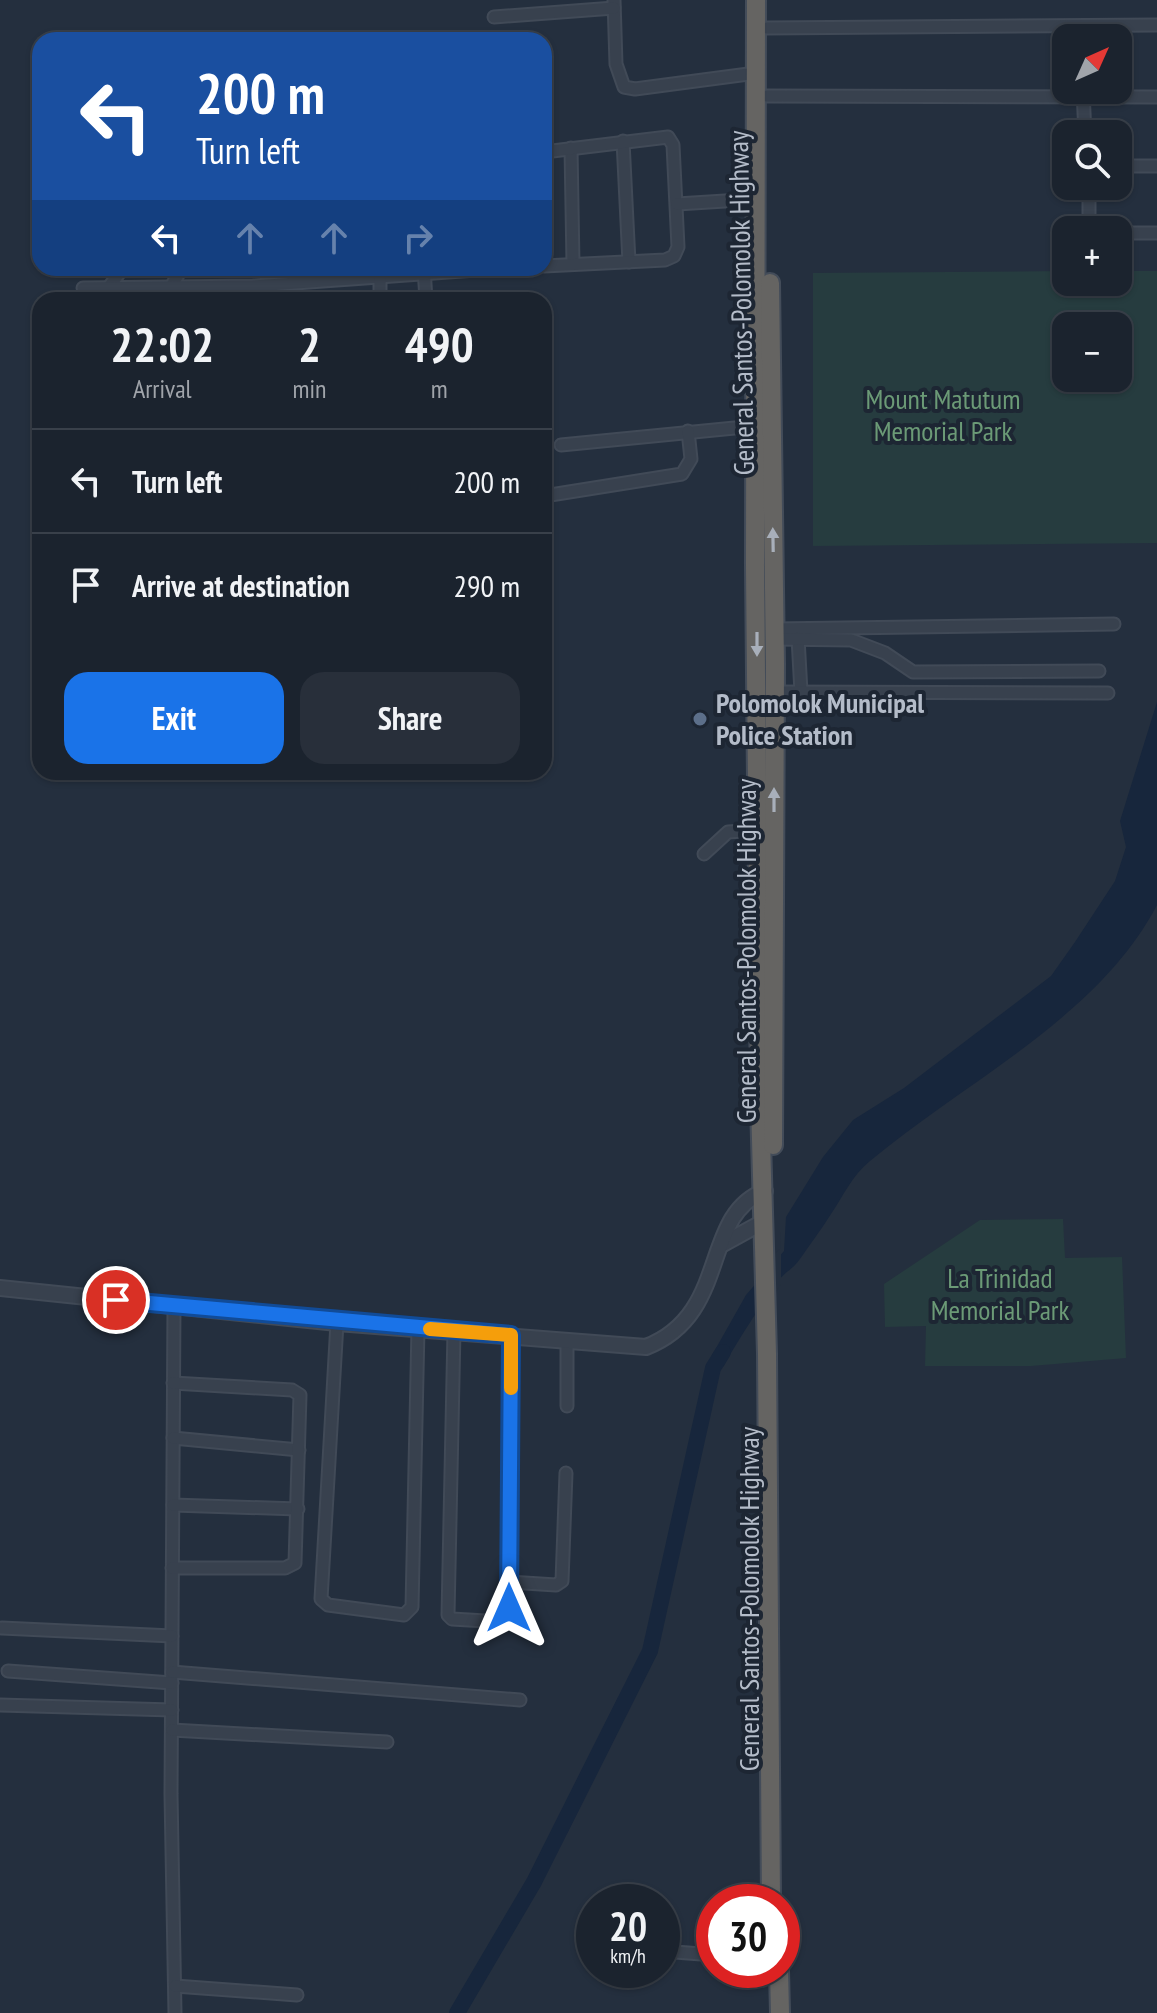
<!DOCTYPE html>
<html lang="en">
<head>
<meta charset="utf-8">
<style>
	:root { --surface:#1b232e; --page:#282f3a; --text:#f1f3f6; --muted:#a0a4aa; --line:#39404a; --accent:#1a73e8 }
	body { margin:0; font-family:"PT Sans Narrow",sans-serif; background:var(--page); color:var(--text); height:100vh; display:flex; flex-direction:column; font-size:30px; white-space:nowrap }
	* { box-sizing:border-box; margin:0 }
	p { font-size:26px; color:var(--muted) }
	.icon { flex:none; width:44px; height:44px; fill:none; stroke:currentColor; stroke-width:2; stroke-linecap:round; stroke-linejoin:round }
	.map { position:relative; flex:1; overflow:hidden }
	.side { position:absolute; left:32px; top:292px; width:520px; height:488px; display:flex; flex-direction:column; background:var(--surface); border-radius:24px; box-shadow:0 2px 6px #0004,0 0 0 2px var(--line) }
	.side>* { flex:none }
	.banner { position:absolute; left:32px; top:32px; width:520px; height:244px; border-radius:24px; box-shadow:0 2px 6px #0004,0 0 0 2px var(--line); background:#1a4fa0; color:#fff; overflow:hidden }
	.needle { width:52px; rotate:45deg }
	.controls { position:absolute; left:1052px; top:24px; display:grid; gap:16px }
	.controls a { display:grid; place-items:center; width:80px; height:80px; border-radius:16px; background:var(--surface); box-shadow:0 2px 6px #0004,0 0 0 2px var(--line); font-size:40px }
	.speed { position:absolute; left:576px; top:1884px; display:flex; gap:16px; font-size:40px; font-weight:700; text-align:center }
	.speed>* { display:grid; place-content:center; width:104px; height:104px; border-radius:50%; background:var(--surface); box-shadow:0 2px 6px #0004,0 0 0 2px var(--line); line-height:1 }
	.speed small { font-size:20px; font-weight:400 }
	.speed .limit { border:12px solid #d22; background:#fff; color:#111 }
	.pin { position:absolute; display:grid; place-items:center; width:68px; height:68px; color:#fff; margin:-34px; border:4px solid #fff; border-radius:50%; box-shadow:0 2px 8px #0007 }
	.me { position:absolute; width:88px; margin:-44px; rotate:0deg; stroke-linejoin:round; filter:drop-shadow(0 0 6px #0008) }
	.turn { display:flex; align-items:center; gap:28px; height:168px; padding:0 32px; font-size:36px }
	.turn .icon { width:104px; height:104px; stroke-width:2.5 }
	.turn b { display:block; font-size:56px; line-height:68px }
	.lanes { display:flex; align-items:center; height:76px; padding:0 32px; background:#0003; justify-content:center; gap:40px; direction:ltr }
	.lanes .off { opacity:.35 }
	.eta { display:flex; justify-content:space-evenly; align-items:center; height:136px; text-align:center }
	.eta b { font-size:48px; font-weight:700; line-height:56px }
	.primary-button { display:flex; gap:16px; margin-top:auto; padding:16px 32px }
	.primary-button a { flex:1; height:92px; border-radius:24px; background:var(--accent); color:#fff; font-size:32px; font-weight:700; line-height:92px; text-align:center }
	.primary-button a+a { background:var(--page); color:var(--text) }
	ul { padding:0; list-style:none }
	li { display:flex; align-items:center; gap:24px; height:104px; padding:0 32px; border-top:2px solid var(--line) }
	li div { flex:1 }
	li b { display:block; font-size:30px }
	li em { font-style:normal }
	.map>svg:first-child { display:block }
	.green { fill:#263c3f; fill-rule:evenodd }
	.water { fill:#17263c }
	.pier { fill:#242f3e }
	.lines { fill:none; stroke-linecap:round; stroke-linejoin:round }
	.river { stroke:#17263c; stroke-width:16 }
	.minor-casing { stroke:#414a57; stroke-width:15 }
	.tertiary-casing { stroke:#414a57; stroke-width:18 }
	.trunk-casing { stroke:#434c59; stroke-width:22 }
	.minor { stroke:#38414e; stroke-width:11 }
	.tertiary { stroke:#38414e; stroke-width:14 }
	.trunk { stroke:#656462; stroke-width:18 }
	.oneway { fill:#a8afba }
	.route-casing { stroke:#114b97; stroke-width:20 }
	.route { stroke:#1a73e8; stroke-width:14 }
	.slow { stroke:#f59e0b; stroke-width:14 }
	.service-dot { fill:#5c6f8a; stroke:#1d2633; stroke-width:3 }
	.labels { text-anchor:middle; stroke-width:8; stroke-linejoin:round; paint-order:stroke }
	.street-label { font-size:28px; fill:#b4bcc9; stroke:#1d2633 }
	.park-label { font-size:28px; fill:#6b9a76; stroke:#1d2633 }
	.poi-label { font-size:28px; font-weight:bold; fill:#b4bcc9; stroke:#1d2633; text-anchor:start }
</style>
</head>
<body>
<div class="map">
<svg width="1157" height="2013" viewBox="0 0 1157 2013">
	<rect width="100%" height="100%" fill="#242f3e"/>
	<!-- green -->
	<g class="green">
		<path d="M1066,271V282H1118V271H1157V543L813,546V273ZM1066,326H1118V378H1066Z"/>
		<polygon points="1063,1219 1065,1258 1122,1257 1126,1358 1031,1366 925,1366 926,1326 885,1327 884,1284 980,1220"/>
	</g>
	<!-- water -->
	<path class="water" d="M1157,702V905C1098,1018 965,1081 870,1161C851,1177 844,1195 831,1214C821,1230 810,1244 800,1259C794,1268 785,1272 779,1280C759,1308 739,1338 723,1367L713,1368L711,1357L746,1295L784,1251L786,1217L823,1157L853,1120L904,1088L1051,976L1075,942L1115,881L1126,847L1120,821Z"/>
	<!-- pier -->
	<polygon class="pier" points="781,1232 781,1284 758,1320 771,1256 780,1249"/>
	<g class="lines">
		<!-- river -->
		<polyline class="river" points="457,2013 534,1882 650,1651 713,1368 723,1352"/>
		<defs>
			<g id="minor">
				<polyline points="614,0 616,64 624,87 635,89 756,73"/>
				<polyline points="494,17 614,8"/>
				<polyline points="767,28 1157,25"/>
				<polyline points="1083,91 1085,134"/>
				<polyline points="767,96 1157,97"/>
				<polyline points="623,141 629,262"/>
				<polyline points="571,148 573,264"/>
				<polyline points="544,152 668,137 673,145 678,247 674,256 665,260 544,266"/>
				<polyline points="1118,166 1157,166"/>
				<polyline points="1089,186 1089,222 1096,230"/>
				<polyline points="677,204 757,199"/>
				<polyline points="1118,233 1157,233"/>
				<polyline points="424,268 426,300"/>
				<polyline points="109,287 123,268"/>
				<polyline points="171,287 182,268"/>
				<polyline points="83,288 253,286 504,268"/>
				<polyline points="380,300 380,275"/>
				<polyline points="561,445 755,426"/>
				<polyline points="544,496 682,474 691,459 688,431"/>
				<polyline points="774,629 1114,624"/>
				<polyline points="798,638 801,692"/>
				<polyline points="774,639 851,640 885,653 913,672 1099,671"/>
				<polyline points="774,692 1108,693"/>
				<polyline points="704,854 728,832 759,830"/>
				<polyline points="174,1306 171,1794 175,2013"/>
				<polyline points="337,1323 321,1599 328,1605 404,1615 412,1607 418,1328"/>
				<polyline points="454,1331 448,1615 452,1619 502,1622 509,1608 511,1335"/>
				<polyline points="567,1406 567,1341"/>
				<polyline points="173,1438 299,1450"/>
				<polyline points="173,1505 298,1509"/>
				<polyline points="172,1568 285,1568 295,1563 300,1395 292,1390 173,1383"/>
				<polyline points="509,1582 556,1585 562,1581 566,1473"/>
				<polyline points="2,1628 172,1636"/>
				<polyline points="8,1671 172,1683"/>
				<polyline points="172,1672 520,1700"/>
				<polyline points="0,1705 172,1710"/>
				<polyline points="172,1730 387,1742"/>
				<polyline points="662,1951 714,1955"/>
				<polyline points="175,1986 297,1995"/>
			</g>
			<g id="tertiary">
				<polyline points="721,1245 765,1221"/>
				<path d="M0,1288L337,1323L646,1347C731,1314 700,1215 765,1191"/>
			</g>
			<g id="trunk">
				<polyline points="756,0 755,566 760,1104 767,1354 771,1902"/>
				<polyline points="770,283 775,664 773,1145"/>
				<polyline points="779,1970 780,2013"/>
			</g>
		</defs>
		<!-- minor casing -->
		<use href="#minor" class="minor-casing"/>
		<!-- tertiary casing -->
		<use href="#tertiary" class="tertiary-casing"/>
		<!-- trunk casing -->
		<use href="#trunk" class="trunk-casing"/>
		<!-- minor -->
		<use href="#minor" class="minor"/>
		<!-- tertiary -->
		<use href="#tertiary" class="tertiary"/>
		<!-- trunk -->
		<use href="#trunk" class="trunk"/>
	</g>
	<!-- one-way arrows -->
	<defs><path id="oneway-solid" d="M-6-.8H1V-3.2L6.5 0L1 3.2V.8H-6Z" transform="scale(2)"/></defs>
	<g class="oneway">
		<use href="#oneway-solid" transform="translate(773 540) rotate(-91)"/>
		<use href="#oneway-solid" transform="translate(757 644) rotate(90)"/>
		<use href="#oneway-solid" transform="translate(774 800) rotate(-90)"/>
	</g>
	<g class="lines">
		<defs>
			<polyline id="route" points="116,1300 511,1335 509,1608"/>
		</defs>
		<!-- route casing -->
		<use href="#route" class="route-casing"/>
		<!-- route -->
		<use href="#route" class="route"/>
		<!-- slow -->
		<polyline class="slow" points="430,1329 511,1335 511,1388"/>
	</g>
	<!-- markers -->
	<circle class="service-dot" cx="700" cy="719" r="8"/>
	<g class="labels">
		<!-- street labels -->
		<g class="street-label">
			<text transform="translate(741 303) rotate(-91)" y="10">General Santos-Polomolok Highway</text>
			<text transform="translate(746 951) rotate(-90)" y="10">General Santos-Polomolok Highway</text>
			<text transform="translate(749 1599) rotate(-90)" y="10">General Santos-Polomolok Highway</text>
		</g>
		<!-- park labels -->
		<g class="park-label">
			<text x="943" y="409">Mount Matutum<tspan x="943" dy="32">Memorial Park</tspan></text>
			<text x="1000" y="1288">La Trinidad<tspan x="1000" dy="32">Memorial Park</tspan></text>
		</g>
		<!-- poi labels -->
		<g class="poi-label">
			<text x="716" y="713">Polomolok Municipal<tspan x="716" dy="32">Police Station</tspan></text>
		</g>
	</g>
</svg>
<div class="controls">
<a><svg class="needle" viewBox="-14 -14 28 28"><path d="M0-13l5 13h-10z" fill="#e53935"/><path d="M0 13l5-13h-10z" fill="#a0a4aa"/></svg></a>
<a><svg class="icon" aria-label="search" viewBox="0 0 24 24"><circle cx="10" cy="10" r="6"/><path d="M15 15l6 6"/></svg></a>
<a>+</a>
<a>−</a>
</div>
<div class="speed"><div>20<small>km/h</small></div><div class="limit">30</div></div>
<div class="pin" style="left:116px;top:1300px;background:#d93025"><svg class="icon" aria-label="arrive" viewBox="0 0 24 24"><path d="M6 21V4h12l-3 4 3 4H6"/></svg></div>
<svg class="me" style="left:509px;top:1608px" viewBox="-20 -20 40 40"><path d="M0-17L14 15 0 8-14 15z" fill="#1a73e8" stroke="#fff" stroke-width="4"/></svg>
<div class="banner">
<div class="turn"><svg class="icon" aria-label="left" viewBox="0 0 24 24"><path d="M17 20v-9H6M10 6l-5 5 5 5"/></svg><div><b>200 m</b>Turn left</div></div>
<div class="lanes"><svg class="icon" aria-label="left" viewBox="0 0 24 24"><path d="M17 20v-9H6M10 6l-5 5 5 5"/></svg><svg class="icon off" aria-label="ahead" viewBox="0 0 24 24"><path d="M12 20V5M6 11l6-6 6 6"/></svg><svg class="icon off" aria-label="ahead" viewBox="0 0 24 24"><path d="M12 20V5M6 11l6-6 6 6"/></svg><svg class="icon off" aria-label="right" viewBox="0 0 24 24"><path d="M7 20v-9h11M14 6l5 5-5 5"/></svg></div>
</div>
<section class="side">
<div class="eta">
<div><b>22:02</b><p>Arrival</p></div>
<div><b>2</b><p>min</p></div>
<div><b>490</b><p>m</p></div>
</div>
<ul>
<li><svg class="icon" aria-label="left" viewBox="0 0 24 24"><path d="M17 20v-9H6M10 6l-5 5 5 5"/></svg><div><b>Turn left</b></div><em>200 m</em></li>
<li><svg class="icon" aria-label="arrive" viewBox="0 0 24 24"><path d="M6 21V4h12l-3 4 3 4H6"/></svg><div><b>Arrive at destination</b></div><em>290 m</em></li>
</ul>
<div class="primary-button"><a>Exit</a><a>Share</a></div>
</section>
</div>
</body>
</html>
